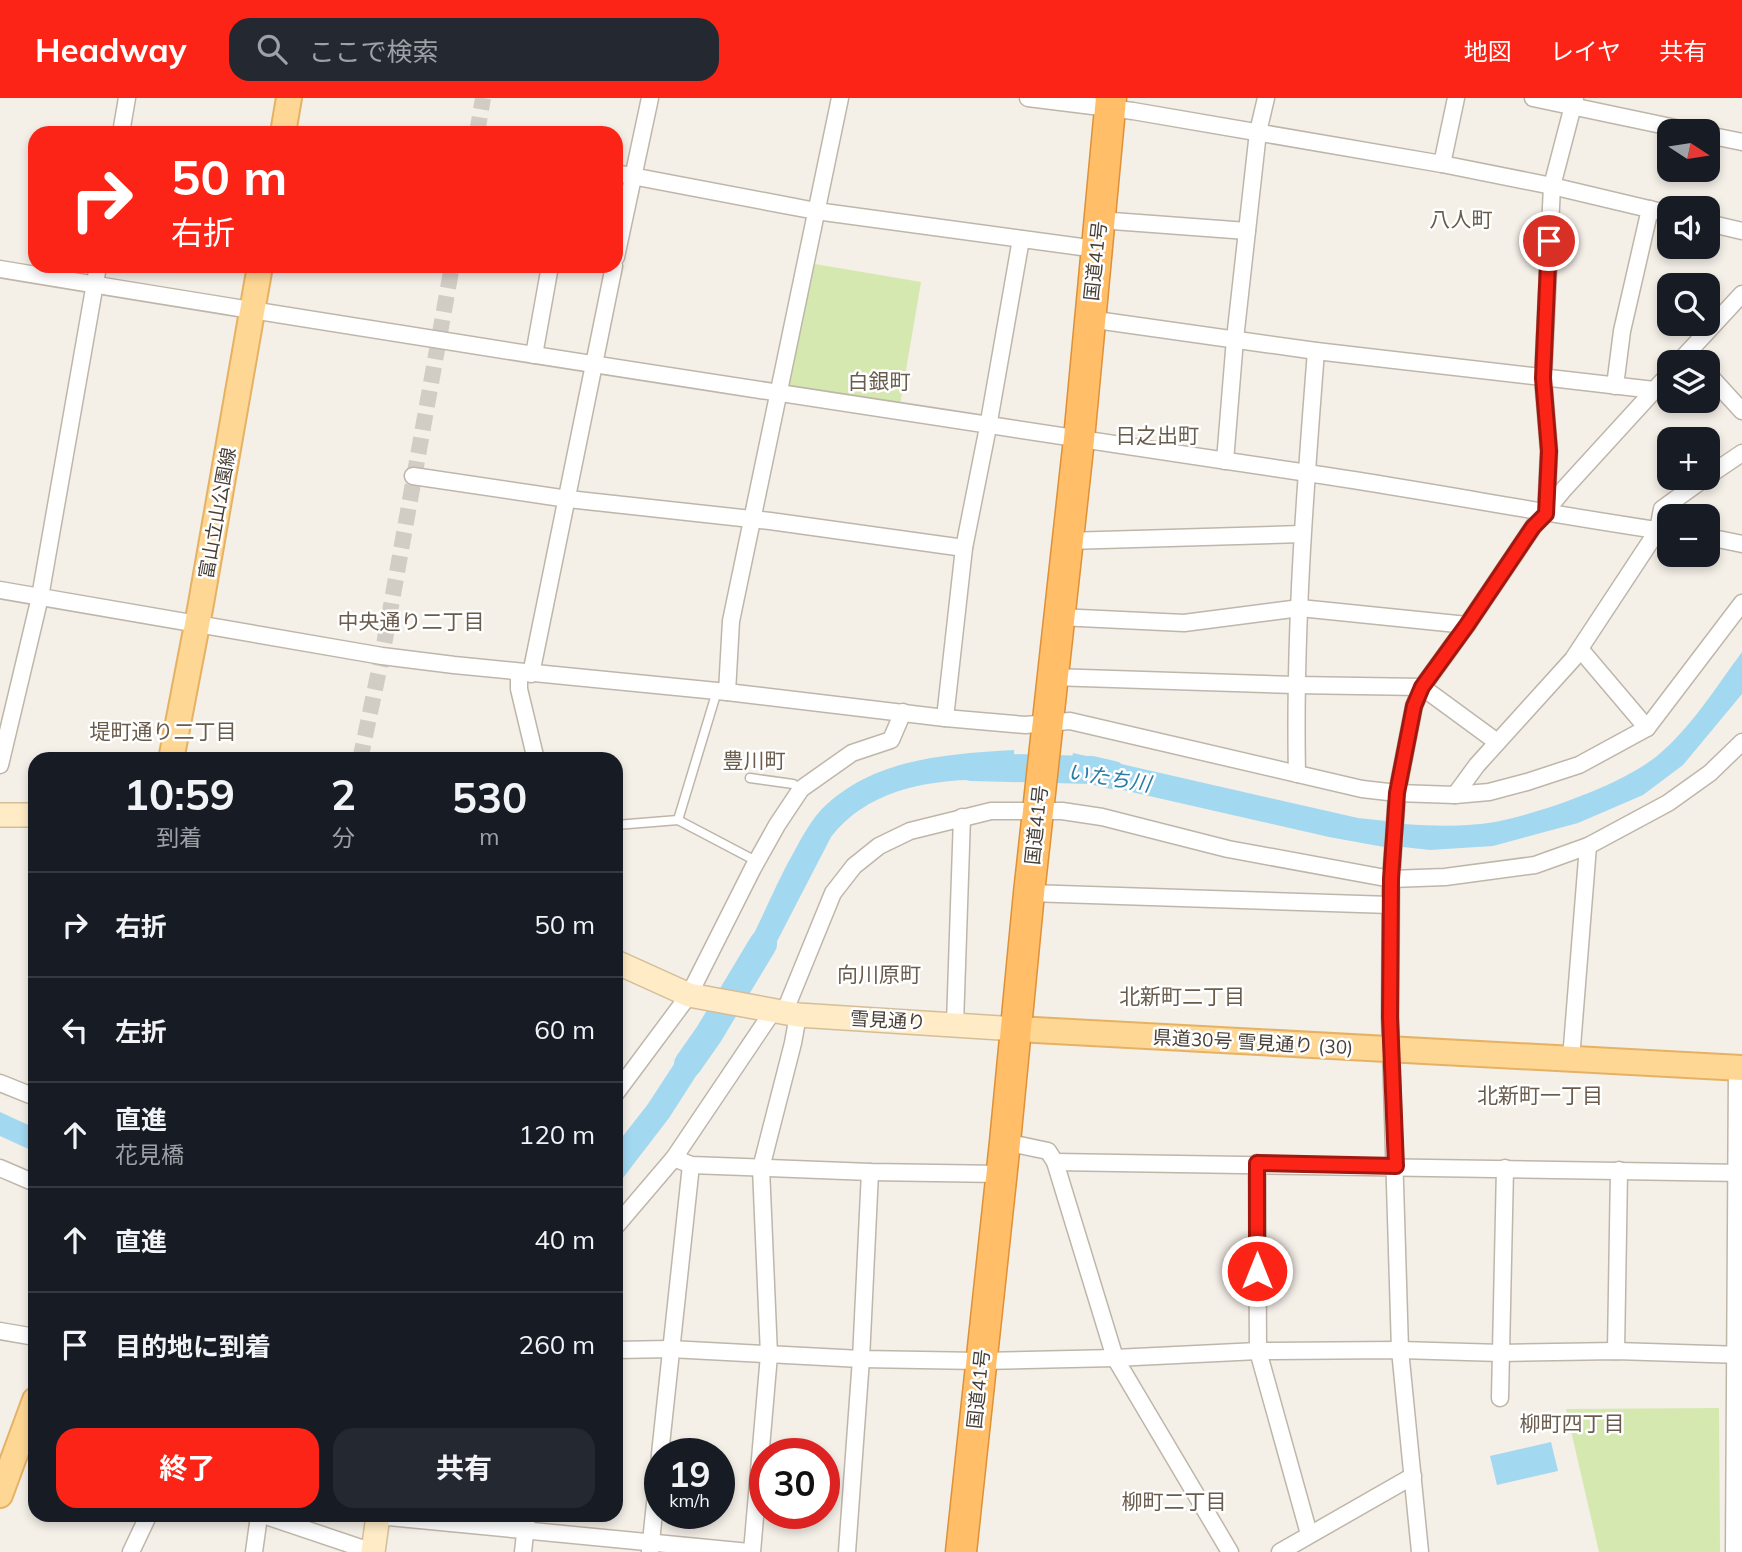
<!DOCTYPE html>
<html lang="ja">
<head>
<meta charset="utf-8">
<style>
	:root { --surface:#171b24; --page:#242831; --text:#f1f3f6; --muted:#9ea1a6; --line:#363941; --accent:#fb2417 }
	body { margin:0; font-family:Mulish,"Noto Sans JP",sans-serif; background:var(--page); color:var(--text); height:100vh; display:flex; flex-direction:column; font-size:26px; white-space:nowrap }
	* { box-sizing:border-box; margin:0 }
	p { font-size:23px; color:var(--muted) }
	.icon { flex:none; width:38px; height:38px; fill:none; stroke:currentColor; stroke-width:2; stroke-linecap:round; stroke-linejoin:round }
	.map { position:relative; flex:1; overflow:hidden }
	.side { position:absolute; left:28px; top:654px; width:595px; height:770px; display:flex; flex-direction:column; background:var(--surface); border-radius:21px; box-shadow:0 4px 10px #0003 }
	.side>* { flex:none }
	.hud { position:absolute; left:28px; top:28px; width:595px; height:147px; border-radius:21px; box-shadow:0 4px 10px #0003; background:#fb2417; color:#fff; overflow:hidden }
	.needle { width:46px; rotate:102deg }
	.tools { position:absolute; left:1657px; top:21px; display:grid; gap:14px }
	.tools a { display:grid; place-items:center; width:63px; height:63px; border-radius:14px; background:var(--surface); box-shadow:0 4px 10px #0003; font-size:35px }
	.speed { position:absolute; left:644px; top:1340px; display:flex; gap:14px; font-size:35px; font-weight:700; text-align:center }
	.speed>* { display:grid; place-content:center; width:91px; height:91px; border-radius:50%; background:var(--surface); box-shadow:0 4px 10px #0003; line-height:1 }
	.speed small { font-size:18px; font-weight:400 }
	.speed .limit { border:10px solid #d22; background:#fff; color:#111 }
	.pin { position:absolute; display:grid; place-items:center; width:60px; height:60px; color:#fff; margin:-30px; border:4px solid #fff; border-radius:50%; box-shadow:0 2px 7px #0007 }
	.me { position:absolute; width:77px; margin:-38px; rotate:0deg; stroke-linejoin:round; filter:drop-shadow(0 0 5px #0008) }
	.turn { display:flex; align-items:center; gap:24px; height:147px; padding:0 28px; font-size:32px }
	.turn .icon { width:91px; height:91px; stroke-width:2.5 }
	.turn b { display:block; font-size:49px; line-height:60px }
	.eta { display:flex; justify-content:space-evenly; align-items:center; height:119px; text-align:center }
	.eta b { font-size:42px; font-weight:700; line-height:49px }
	.action { display:flex; gap:14px; margin-top:auto; padding:14px 28px }
	.action a { flex:1; height:80px; border-radius:21px; background:var(--accent); color:#fff; font-size:28px; font-weight:700; line-height:80px; text-align:center }
	.action a+a { background:var(--page); color:var(--text) }
	ul { padding:0; list-style:none }
	li { display:flex; align-items:center; gap:21px; height:105px; padding:0 28px; border-top:2px solid var(--line) }
	li div { flex:1 }
	li b { display:block; font-size:26px }
	li em { font-style:normal }
	header { display:flex; align-items:center; gap:42px; box-sizing:border-box; height:98px; padding:0 35px; background:var(--accent); color:#fff }
	header strong { font-size:33px }
	nav { display:flex; gap:38px; margin-inline-start:auto; font-size:24px }
	.search { width:490px; height:63px; background:var(--page); display:flex; align-items:center; gap:18px; box-sizing:border-box; padding:0 24px; border-radius:21px; color:var(--muted); font-size:26px }
	.map>svg:first-child { display:block }
	.green { fill:#d4e8b0 }
	.water { fill:#a3d8f1 }
	.lines { fill:none; stroke-linecap:round; stroke-linejoin:round }
	.river { stroke:#a3d8f1; stroke-width:28 }
	.street-tunnel { stroke:#d1ccc4; stroke-width:16; stroke-dasharray:16 8; stroke-linecap:butt }
	.lane-casing { stroke:#bfb6aa; stroke-width:11 }
	.street-casing { stroke:#bfb6aa; stroke-width:19 }
	.secondary-casing { stroke:#d4be97; stroke-width:26 }
	.primary-casing { stroke:#e5b264; stroke-width:28 }
	.highway-casing { stroke:#de9136; stroke-width:33 }
	.lane { stroke:#fff; stroke-width:8 }
	.street { stroke:#fff; stroke-width:16 }
	.secondary { stroke:#ffecc6; stroke-width:23 }
	.primary { stroke:#ffd795; stroke-width:24 }
	.highway { stroke:#ffbe67; stroke-width:30 }
	.route-casing { stroke:#a3170f; stroke-width:18 }
	.route { stroke:#fb2417; stroke-width:12 }
	.labels { text-anchor:middle; stroke-width:5; stroke-linejoin:round; paint-order:stroke }
	.street-label { font-size:19px; fill:#473f36; stroke:#fff }
	.neighbourhood-label { font-size:21px; fill:#6a5c4d; stroke:#fff }
	.water-label { font-size:21px; font-style:italic; fill:#2b7ca4; stroke:#fff }
</style>
</head>
<body>
<header>
<strong>Headway</strong>
<div class="search"><svg class="icon" aria-label="search" viewBox="0 0 24 24"><circle cx="10" cy="10" r="6"/><path d="M15 15l6 6"/></svg>ここで検索</div>
<nav><a>地図</a><a>レイヤ</a><a>共有</a></nav>
</header>
<div class="map">
<svg width="1742" height="1454" viewBox="0 0 1742 1454">
	<rect width="100%" height="100%" fill="#f4efe7"/>
	<!-- green -->
	<g class="green">
		<polygon points="809,165 921,184 900,307 789,288"/>
		<polygon points="1719,1310 1720,1454 1599,1454 1566,1311"/>
	</g>
	<!-- water -->
	<g class="water">
		<path d="M1742,554V596L1683,667L1643,697L1578,725L1493,748L1430,752L1403,749L1404,726C1434,728 1465,729 1495,724C1541,715 1621,687 1657,658C1691,630 1716,589 1742,554Z"/>
		<path d="M1014,652V664H1010L1009,670L1013,672L1012,683C949,678 872,685 831,739L758,880L732,875C757,836 772,792 795,752C802,739 811,723 821,712C872,660 947,656 1014,652Z"/>
		<polygon points="1073,655 1358,720 1386,723 1384,749 1329,739 1070,680 1076,668 1071,666"/>
		<polygon points="695,934 721,939 669,1020 616,1089 616,1047 648,1006"/>
		<polygon points="0,1014 35,1030 35,1054 0,1038"/>
		<polygon points="1551,1344 1558,1373 1497,1387 1490,1358"/>
	</g>
	<g class="lines">
		<!-- river -->
		<g class="river">
			<polyline points="972,669 1091,672 1113,677"/>
			<polyline points="688,966 709,936 763,846"/>
		</g>
		<!-- street-tunnel -->
		<g class="street-tunnel">
			<polyline points="477,35 483,0"/>
			<polyline points="360,662 382,558 452,168"/>
		</g>
		<defs>
			<g id="lane">
				<polyline points="750,680 793,686 801,691"/>
				<polyline points="678,722 717,593"/>
				<polyline points="616,727 678,722 756,763"/>
			</g>
			<g id="street">
				<polyline points="1028,0 1133,13 1442,66 1552,88 1670,116"/>
				<polyline points="1533,0 1690,33"/>
				<polyline points="121,35 127,0"/>
				<polyline points="1708,37 1742,44"/>
				<polyline points="1442,66 1456,0"/>
				<polyline points="616,75 816,113 1096,151"/>
				<polyline points="1099,122 1247,133"/>
				<polyline points="1708,125 1742,133"/>
				<polyline points="616,159 650,0"/>
				<path d="M0,171C433,243 867,309 1301,374C1424,392 1546,416 1670,434"/>
				<polyline points="1089,221 1316,253 1654,292"/>
				<polyline points="534,257 550,168"/>
				<polyline points="1679,264 1742,196"/>
				<polyline points="1708,276 1742,313"/>
				<polyline points="1615,288 1622,233 1650,111"/>
				<polyline points="1225,363 1235,241 1258,34 1266,0"/>
				<polyline points="413,378 568,401 770,423 964,450"/>
				<polyline points="1708,378 1742,355"/>
				<polyline points="1546,416 1549,353 1543,280 1552,88 1575,0"/>
				<polyline points="1708,439 1742,446"/>
				<polyline points="1067,443 1302,436"/>
				<polyline points="0,492 382,558 454,567 727,594 945,620 1025,627 1070,623 1362,691 1397,695 1455,697 1489,694 1527,684 1579,667 1647,630 1742,505"/>
				<polyline points="1059,519 1184,525 1300,510 1467,527"/>
				<polyline points="1580,551 1647,630"/>
				<polyline points="519,575 519,591 536,662"/>
				<polyline points="531,576 614,168"/>
				<polyline points="1052,579 1295,587 1422,589 1497,644"/>
				<polyline points="727,594 731,523 840,0"/>
				<polyline points="945,620 964,450 988,329 1021,141"/>
				<polyline points="0,667 40,499 98,168"/>
				<path d="M1297,676C1294,535 1305,394 1316,253"/>
				<polyline points="1455,697 1477,667 1573,561 1658,432 1662,411 1705,380"/>
				<polyline points="1029,795 1390,807"/>
				<polyline points="784,915 833,795 854,768 879,748 910,733 991,713 1062,713 1102,719 1228,751 1391,781 1445,779 1535,767 1588,748 1668,705 1710,675 1742,644"/>
				<polyline points="955,926 962,719"/>
				<polyline points="1571,961 1588,748"/>
				<polyline points="0,985 35,999"/>
				<polyline points="616,995 689,897 753,770 777,727 801,691 852,655 891,642 903,614"/>
				<polyline points="1005,1044 1048,1053 1055,1064 1115,1260 1230,1454"/>
				<polyline points="674,1060 691,1067 870,1074 1001,1076"/>
				<polyline points="1055,1064 1742,1075"/>
				<polyline points="1257,1065 1258,1253 1309,1436"/>
				<polyline points="0,1070 35,1085"/>
				<polyline points="616,1128 674,1060 773,913"/>
				<polyline points="0,1233 35,1239"/>
				<polyline points="616,1252 670,1251 861,1261 980,1263 1115,1260 1258,1253 1400,1252 1501,1255 1616,1253 1742,1257"/>
				<polyline points="1616,1253 1619,1072"/>
				<polyline points="1500,1300 1505,1070"/>
				<polyline points="660,1356 691,1067"/>
				<polyline points="266,1418 373,1454"/>
				<polyline points="378,1418 749,1454"/>
				<polyline points="650,1453 660,1358"/>
				<polyline points="131,1454 148,1418"/>
				<polyline points="254,1454 259,1418"/>
				<polyline points="523,1454 527,1418"/>
				<polyline points="752,1454 769,1257 761,1070 793,945 798,917"/>
				<polyline points="847,1454 861,1261 870,1074"/>
				<polyline points="1280,1454 1413,1378"/>
				<polyline points="1420,1454 1400,1252 1390,920 1391,781 1397,695 1414,608 1422,589 1467,527 1533,429 1564,391 1670,275"/>
				<polyline points="1734,1454 1737,970"/>
			</g>
			<g id="secondary">
				<polyline points="0,717 35,717"/>
				<polyline points="616,864 689,897 798,917 1016,931"/>
				<polyline points="373,1454 378,1418"/>
			</g>
			<g id="primary">
				<polyline points="283,35 289,0"/>
				<polyline points="171,662 200,511 260,168"/>
				<polyline points="1016,931 1742,970"/>
				<polyline points="0,1397 35,1302"/>
			</g>
			<polyline id="highway" points="961,1454 1005,1044 1029,795 1079,341 1111,0"/>
		</defs>
		<!-- lane casing -->
		<use href="#lane" class="lane-casing"/>
		<!-- street casing -->
		<use href="#street" class="street-casing"/>
		<!-- secondary casing -->
		<use href="#secondary" class="secondary-casing"/>
		<!-- primary casing -->
		<use href="#primary" class="primary-casing"/>
		<!-- highway casing -->
		<use href="#highway" class="highway-casing"/>
		<!-- lane -->
		<use href="#lane" class="lane"/>
		<!-- street -->
		<use href="#street" class="street"/>
		<!-- secondary -->
		<use href="#secondary" class="secondary"/>
		<!-- primary -->
		<use href="#primary" class="primary"/>
		<!-- highway -->
		<use href="#highway" class="highway"/>
	</g>
	<g class="lines">
		<defs>
			<polyline id="route" points="1257,1173 1257,1065 1396,1068 1390,919 1391,781 1397,695 1414,608 1422,589 1467,527 1533,429 1546,416 1549,353 1543,280 1549,143"/>
		</defs>
		<!-- route casing -->
		<use href="#route" class="route-casing"/>
		<!-- route -->
		<use href="#route" class="route"/>
	</g>
	<g class="labels">
		<!-- street labels -->
		<g class="street-label">
			<text transform="translate(1095 163) rotate(-84)" y="7">国道41号</text>
			<text transform="translate(217 415) rotate(-80)" y="7">富山立山公園線</text>
			<text transform="translate(1036 727) rotate(-84)" y="7">国道41号</text>
			<text transform="translate(888 922) rotate(3)" y="7">雪見通り</text>
			<text transform="translate(1253 944) rotate(3)" y="7">県道30号 雪見通り (30)</text>
			<text transform="translate(978 1291) rotate(-84)" y="7">国道41号</text>
		</g>
		<!-- neighbourhood labels -->
		<g class="neighbourhood-label">
			<text x="1461" y="129">八人町</text>
			<text x="879" y="291">白銀町</text>
			<text x="1157" y="345">日之出町</text>
			<text x="411" y="531">中央通り二丁目</text>
			<text x="163" y="641">堤町通り二丁目</text>
			<text x="754" y="670">豊川町</text>
			<text x="879" y="884">向川原町</text>
			<text x="1182" y="906">北新町二丁目</text>
			<text x="1540" y="1005">北新町一丁目</text>
			<text x="1572" y="1333">柳町四丁目</text>
			<text x="1174" y="1411">柳町二丁目</text>
		</g>
		<!-- water labels -->
		<g class="water-label">
			<text transform="translate(1109 680) rotate(9)" y="7">いたち川</text>
		</g>
	</g>
</svg>
<div class="tools">
<a><svg class="needle" viewBox="-14 -14 28 28"><path d="M0-13l5 13h-10z" fill="#e53935"/><path d="M0 13l5-13h-10z" fill="#9ea1a6"/></svg></a>
<a><svg class="icon" aria-label="sound" viewBox="0 0 24 24"><path d="M4 9h4l5-4v14l-5-4H4zM17 9q2 3 0 6"/></svg></a>
<a><svg class="icon" aria-label="search" viewBox="0 0 24 24"><circle cx="10" cy="10" r="6"/><path d="M15 15l6 6"/></svg></a>
<a><svg class="icon" aria-label="layers" viewBox="0 0 24 24"><path d="M12 4l9 5-9 5-9-5zM3 14l9 5 9-5"/></svg></a>
<a>+</a>
<a>−</a>
</div>
<div class="speed"><div>19<small>km/h</small></div><div class="limit">30</div></div>
<div class="pin" style="left:1549px;top:143px;background:#d93025"><svg class="icon" aria-label="arrive" viewBox="0 0 24 24"><path d="M6 21V4h12l-3 4 3 4H6"/></svg></div>
<svg class="me" style="left:1257px;top:1173px" viewBox="-20 -20 40 40"><circle r="17" fill="#fb2417" stroke="#fff" stroke-width="3"/><path d="M0-11L8 9 0 5-8 9z" fill="#fff"/></svg>
<div class="hud">
<div class="turn"><svg class="icon" aria-label="right" viewBox="0 0 24 24"><path d="M7 20v-9h11M14 6l5 5-5 5"/></svg><div><b>50 m</b>右折</div></div>
</div>
<section class="side">
<div class="eta">
<div><b>10:59</b><p>到着</p></div>
<div><b>2</b><p>分</p></div>
<div><b>530</b><p>m</p></div>
</div>
<ul>
<li><svg class="icon" aria-label="right" viewBox="0 0 24 24"><path d="M7 20v-9h11M14 6l5 5-5 5"/></svg><div><b>右折</b></div><em>50 m</em></li>
<li><svg class="icon" aria-label="left" viewBox="0 0 24 24"><path d="M17 20v-9H6M10 6l-5 5 5 5"/></svg><div><b>左折</b></div><em>60 m</em></li>
<li><svg class="icon" aria-label="ahead" viewBox="0 0 24 24"><path d="M12 20V5M6 11l6-6 6 6"/></svg><div><b>直進</b><p>花見橋</p></div><em>120 m</em></li>
<li><svg class="icon" aria-label="ahead" viewBox="0 0 24 24"><path d="M12 20V5M6 11l6-6 6 6"/></svg><div><b>直進</b></div><em>40 m</em></li>
<li><svg class="icon" aria-label="arrive" viewBox="0 0 24 24"><path d="M6 21V4h12l-3 4 3 4H6"/></svg><div><b>目的地に到着</b></div><em>260 m</em></li>
</ul>
<div class="action"><a>終了</a><a>共有</a></div>
</section>
</div>
</body>
</html>
